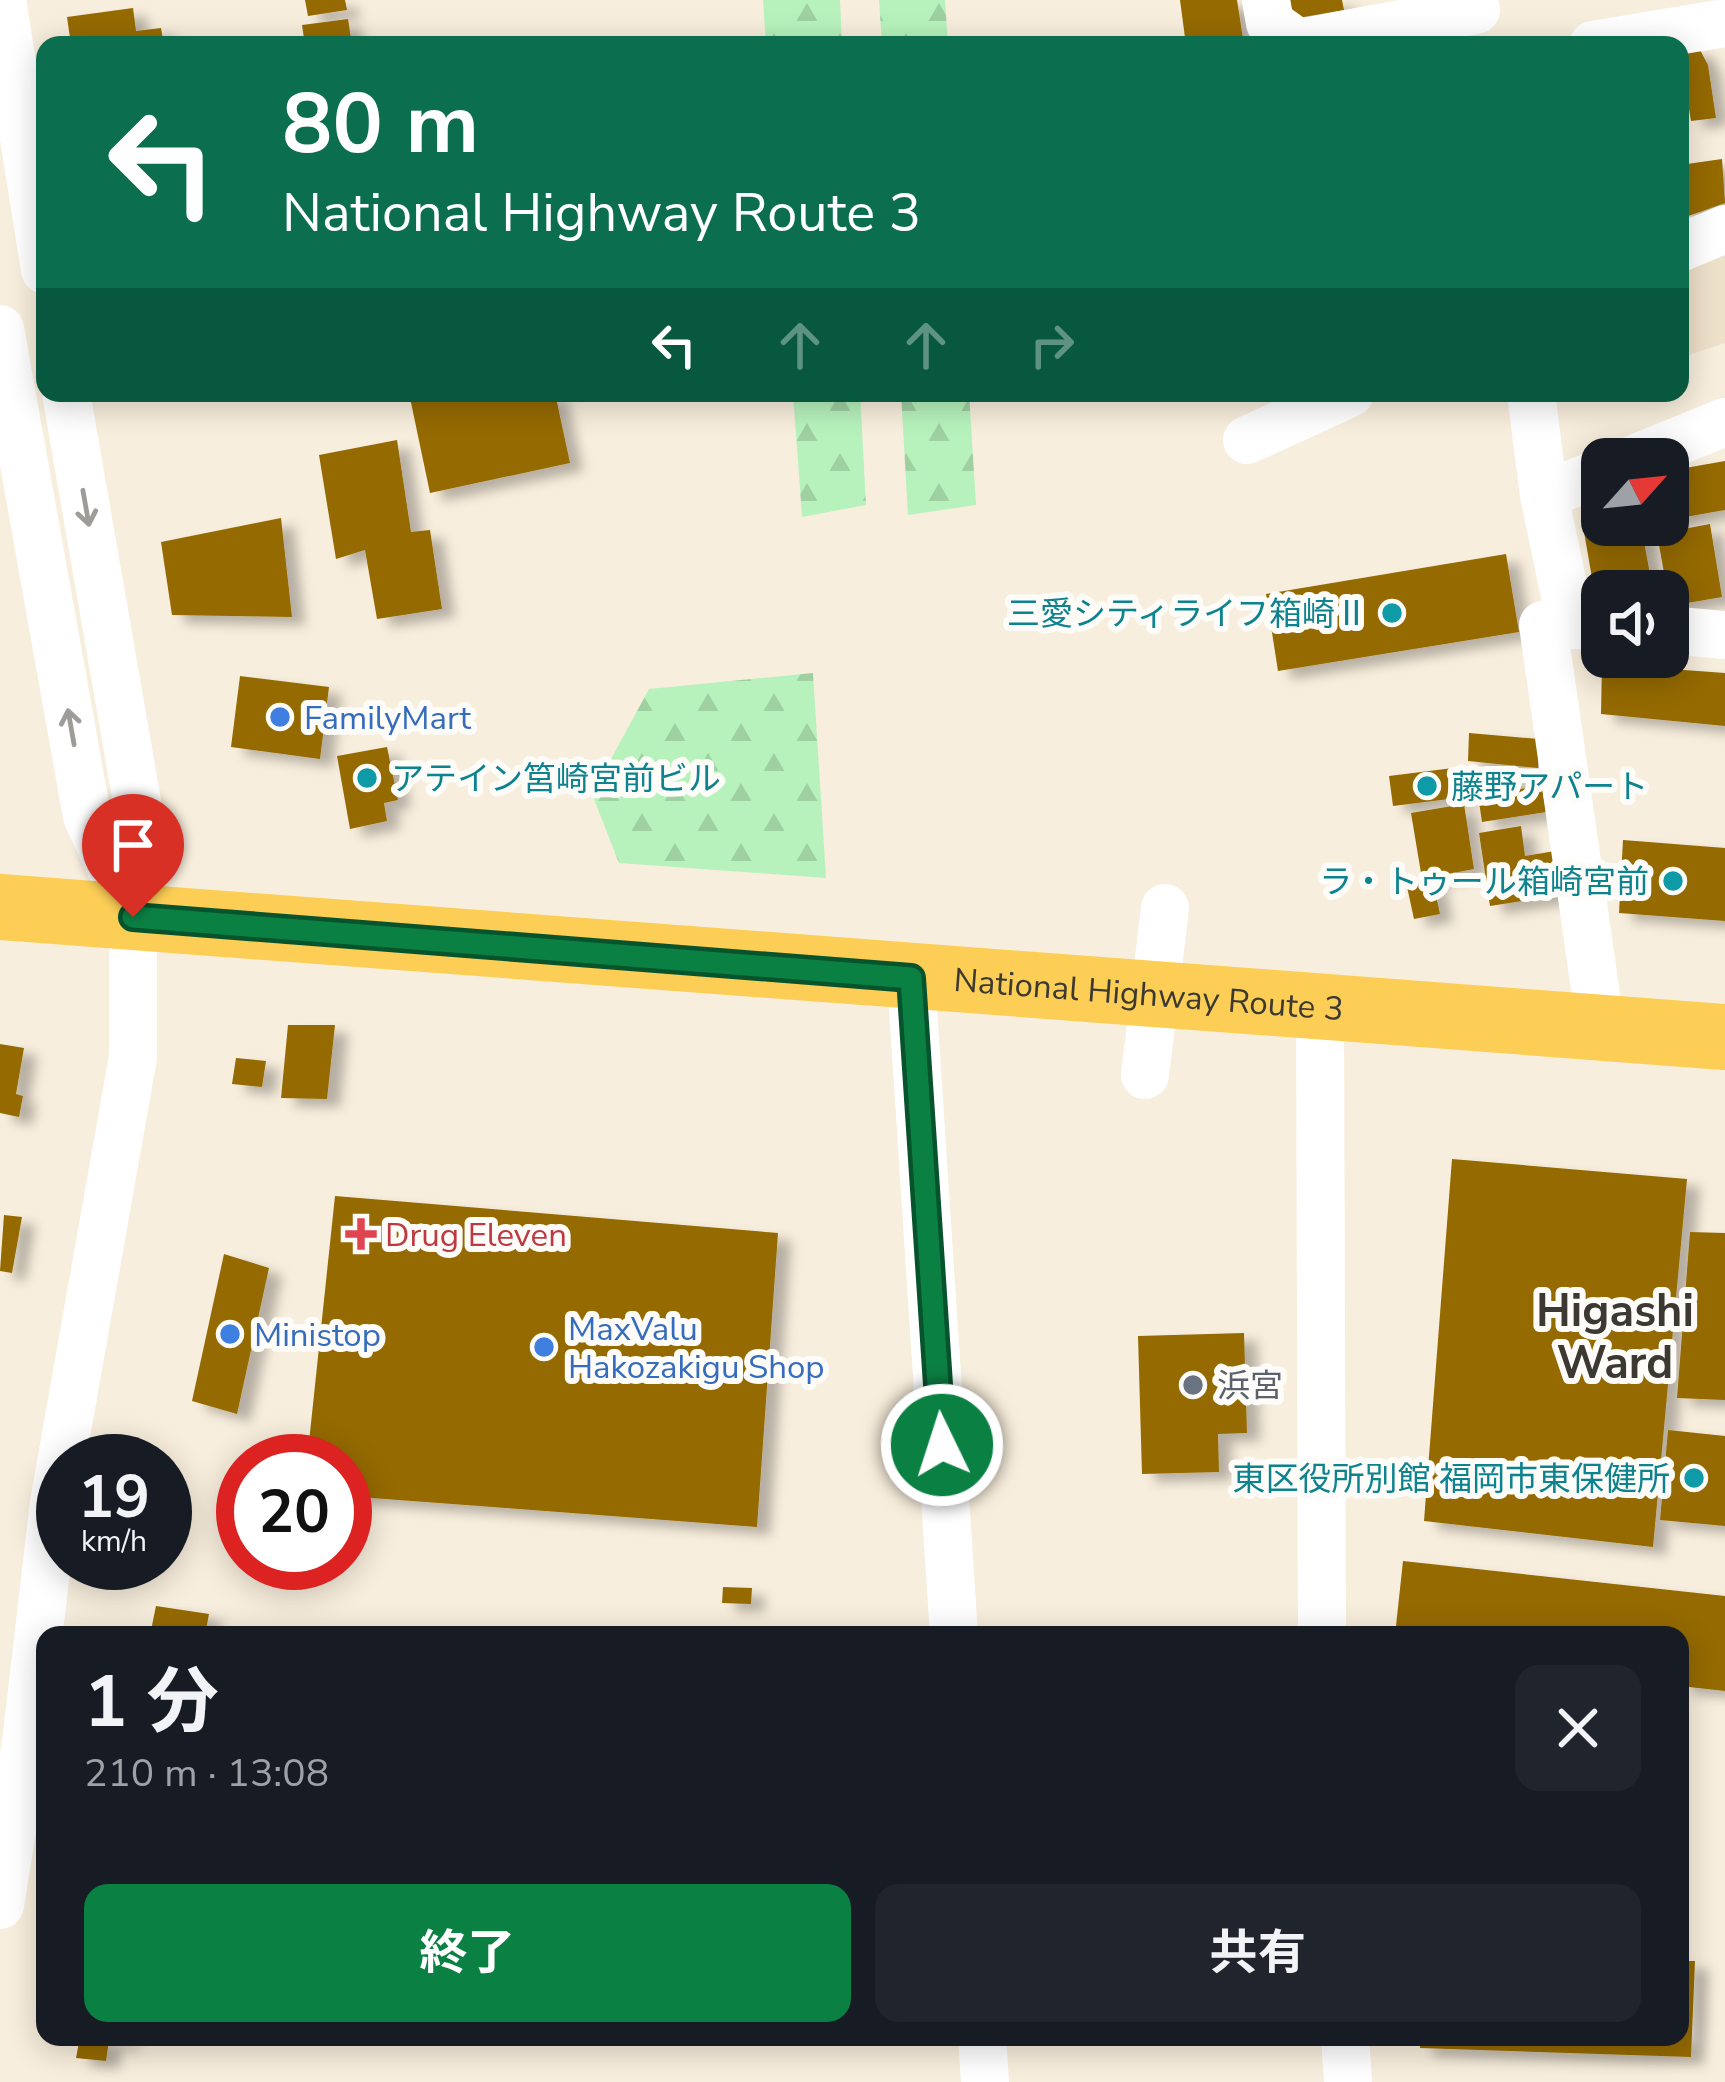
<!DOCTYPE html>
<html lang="ja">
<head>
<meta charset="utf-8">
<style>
	:root { --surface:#171b24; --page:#20242c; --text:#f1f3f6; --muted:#9ea1a6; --accent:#0b8043 }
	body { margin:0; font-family:"Nunito Sans","Noto Sans JP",sans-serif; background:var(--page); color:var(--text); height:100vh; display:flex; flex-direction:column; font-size:45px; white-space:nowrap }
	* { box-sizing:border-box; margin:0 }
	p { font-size:39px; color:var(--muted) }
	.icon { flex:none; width:66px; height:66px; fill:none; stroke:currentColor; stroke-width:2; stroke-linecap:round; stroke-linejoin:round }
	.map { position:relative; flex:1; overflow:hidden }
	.panel { position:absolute; left:36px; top:1626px; width:1653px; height:420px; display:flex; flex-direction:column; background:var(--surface); border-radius:24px; box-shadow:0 6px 30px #0003 }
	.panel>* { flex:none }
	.banner { position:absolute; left:36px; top:36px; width:1653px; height:366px; border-radius:24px; box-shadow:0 6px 30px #0003; background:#0b6e4f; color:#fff; overflow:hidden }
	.needle { width:78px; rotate:63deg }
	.buttons { position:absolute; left:1581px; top:438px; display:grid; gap:24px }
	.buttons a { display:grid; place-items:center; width:108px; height:108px; border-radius:24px; background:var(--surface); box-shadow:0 6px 30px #0003; font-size:60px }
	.speed { position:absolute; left:36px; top:1434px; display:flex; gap:24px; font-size:60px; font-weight:700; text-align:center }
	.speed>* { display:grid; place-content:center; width:156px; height:156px; border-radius:50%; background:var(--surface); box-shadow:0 6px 30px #0003; line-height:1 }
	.speed small { font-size:30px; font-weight:400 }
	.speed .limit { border:18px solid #d22; background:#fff; color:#111 }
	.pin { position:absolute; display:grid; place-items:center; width:102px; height:102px; color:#fff; margin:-123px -51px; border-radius:50% 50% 50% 0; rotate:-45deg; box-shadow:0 0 12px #0007 }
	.pin .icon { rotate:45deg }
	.me { position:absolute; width:132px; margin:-66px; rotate:356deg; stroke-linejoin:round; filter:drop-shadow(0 0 9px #0008) }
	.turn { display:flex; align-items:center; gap:42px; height:252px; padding:0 48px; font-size:54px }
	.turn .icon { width:156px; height:156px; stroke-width:2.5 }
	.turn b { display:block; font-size:84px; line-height:102px }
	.lanes { display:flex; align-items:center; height:114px; padding:0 48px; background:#0003; justify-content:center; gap:60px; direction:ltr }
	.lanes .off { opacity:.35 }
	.round { display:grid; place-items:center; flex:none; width:126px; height:126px; border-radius:24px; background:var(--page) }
	.overview { display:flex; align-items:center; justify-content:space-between; height:204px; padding:0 48px }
	h1 { font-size:72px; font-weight:700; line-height:90px }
	.action { display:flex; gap:24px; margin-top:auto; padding:24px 48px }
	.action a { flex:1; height:138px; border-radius:24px; background:var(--accent); color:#fff; font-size:48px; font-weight:700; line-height:138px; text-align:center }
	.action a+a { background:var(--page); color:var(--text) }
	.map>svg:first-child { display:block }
	.built { fill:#eee1ca }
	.forest { fill:url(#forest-firs) }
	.building { fill:#956a04; filter:url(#shadow) }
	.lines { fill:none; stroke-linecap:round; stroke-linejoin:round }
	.minor { stroke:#fff; stroke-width:48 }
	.highway { stroke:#fcce56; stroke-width:66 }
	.oneway { stroke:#9e9c98 }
	.route-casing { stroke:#07532c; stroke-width:30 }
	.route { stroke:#0b8043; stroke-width:21 }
	.culture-dot { fill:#0f9aa8; stroke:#fefcf9; stroke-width:4.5 }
	.shop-dot { fill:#3f7fe0; stroke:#fefcf9; stroke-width:4.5 }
	.health-dot { fill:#e0444e; stroke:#fefcf9; stroke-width:4.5 }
	.worship-dot { fill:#6b7280; stroke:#fefcf9; stroke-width:4.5 }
	.labels { text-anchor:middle; stroke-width:12; stroke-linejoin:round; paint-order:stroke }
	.culture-label { font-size:33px; fill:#0d838f; stroke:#fefcf9; text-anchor:end }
	.shop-label { font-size:33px; fill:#366cbe; stroke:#fefcf9; text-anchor:start }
	.street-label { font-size:33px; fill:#3c3932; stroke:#fefcf9 }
	.health-label { font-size:33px; fill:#be3a42; stroke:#fefcf9; text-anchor:start }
	.worship-label { font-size:33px; fill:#5b616d; stroke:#fefcf9; text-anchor:start }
	.district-label { font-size:45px; font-weight:bold; fill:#3c3932; stroke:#fefcf9 }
</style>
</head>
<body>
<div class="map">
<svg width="1725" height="2082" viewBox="0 0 1725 2082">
	<defs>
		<pattern id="forest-firs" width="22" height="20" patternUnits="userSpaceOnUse" patternTransform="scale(3)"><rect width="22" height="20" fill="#b7f2bc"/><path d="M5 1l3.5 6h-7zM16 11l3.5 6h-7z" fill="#9ed0a2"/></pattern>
		<filter id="shadow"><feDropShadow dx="13" dy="8" stdDeviation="6" flood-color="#0004"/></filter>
	</defs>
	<rect width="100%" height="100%" fill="#f8eedd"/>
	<!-- built -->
	<polygon class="built" points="1725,245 1725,343 1680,358 1680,264"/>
	<!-- forest -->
	<g class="forest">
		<polygon points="763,0 840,0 842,45 766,45"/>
		<polygon points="879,0 945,0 948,45 882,45"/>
		<polygon points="793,393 860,393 866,505 802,517"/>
		<polygon points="901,393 969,393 976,505 908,515"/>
		<polygon points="813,673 826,878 619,863 592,794 649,689"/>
	</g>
	<!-- building -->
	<g class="building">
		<polygon points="305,0 345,0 347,10 308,16"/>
		<polygon points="1180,0 1237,0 1244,45 1186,45"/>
		<polygon points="1289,0 1342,0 1344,10 1292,19"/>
		<polygon points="133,8 136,31 161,28 164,45 71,45 67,17"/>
		<polygon points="348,19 352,45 305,45 302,25"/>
		<polygon points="1699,48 1708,65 1716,118 1691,121 1687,97 1680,98 1680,51"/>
		<polygon points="1722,159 1725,203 1680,219 1680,165"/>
		<polygon points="409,393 555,393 570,463 430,493"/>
		<polygon points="397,440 411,532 430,530 442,609 377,619 365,550 336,559 319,455"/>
		<polygon points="1725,461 1725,510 1668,520 1668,471"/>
		<polygon points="1602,499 1602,525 1641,525 1653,591 1602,591 1602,600 1596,601 1583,526 1593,501"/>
		<polygon points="281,518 292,617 172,615 161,542"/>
		<polygon points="1710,524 1722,597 1670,606 1657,534"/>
		<polygon points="1506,554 1519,632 1278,671 1266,594"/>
		<polygon points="1602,664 1725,673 1725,726 1601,714"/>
		<polygon points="240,676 329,687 320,759 231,747"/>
		<polygon points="1469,733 1539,739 1538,768 1468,761"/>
		<polygon points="387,747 398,800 384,803 387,821 350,829 337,756"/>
		<polygon points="1461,767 1465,797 1393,806 1389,776"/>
		<polygon points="1514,773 1519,789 1542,787 1546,812 1482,822 1475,775"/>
		<polygon points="1464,804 1474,869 1432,877 1440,914 1414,919 1406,882 1422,879 1411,813"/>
		<polygon points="1521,826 1525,856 1555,851 1562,895 1490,906 1479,833"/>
		<polygon points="1623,840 1725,848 1725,921 1619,913"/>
		<polygon points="288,1025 335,1025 327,1099 281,1098"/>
		<polygon points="0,1044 24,1048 16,1094 23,1096 19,1117 0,1113"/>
		<polygon points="236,1058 266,1061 262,1087 232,1084"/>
		<polygon points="1452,1159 1687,1179 1653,1547 1424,1521"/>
		<polygon points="335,1196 778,1233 757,1527 345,1496 345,1461 307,1461"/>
		<polygon points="4,1215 22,1217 12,1273 0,1271"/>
		<polygon points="1690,1232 1725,1233 1725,1400 1677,1398"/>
		<polygon points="224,1254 269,1268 237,1414 192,1401"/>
		<polygon points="1244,1333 1247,1433 1218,1434 1219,1472 1142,1474 1138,1336"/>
		<polygon points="1668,1430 1725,1436 1725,1526 1660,1520"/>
		<polygon points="1403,1561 1725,1596 1725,1691 1680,1686 1680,1635 1395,1635"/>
		<polygon points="723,1587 752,1588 751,1604 722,1603"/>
		<polygon points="156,1606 209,1614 205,1635 150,1635"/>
		<polygon points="1680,1961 1695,1961 1691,2057 1420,2048 1420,2037 1680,2037"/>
		<polygon points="80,2037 127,2037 126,2043 109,2041 106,2061 76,2058"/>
	</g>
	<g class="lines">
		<!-- minor -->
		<g class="minor">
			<polyline points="2,0 45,270"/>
			<polyline points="1266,0 1270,23 1298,43 1476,10"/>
			<polyline points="1593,45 1725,23"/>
			<polyline points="1680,248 1725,229"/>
			<polyline points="0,329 87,816 131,912"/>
			<polyline points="1531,393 1544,495 1571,623"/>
			<polyline points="1247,440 1350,393"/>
			<polyline points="1634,459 1725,422"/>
			<polyline points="1544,495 1602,472"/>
			<polyline points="1668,630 1725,635"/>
			<polyline points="911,978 954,1635"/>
			<polyline points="1320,1007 1322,1635"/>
			<polyline points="1601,1030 1543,625 1602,625"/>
			<polyline points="1145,1075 1165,908"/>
			<polyline points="0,1905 26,1742 54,1503 133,1057 133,917 140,819 66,393"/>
			<polyline points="982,2037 985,2082"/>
			<polyline points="1345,2037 1348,2082"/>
		</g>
		<!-- highway -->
		<path class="highway" id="s1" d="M0,907L1725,1037"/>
	</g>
	<!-- one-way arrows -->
	<defs><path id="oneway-shaft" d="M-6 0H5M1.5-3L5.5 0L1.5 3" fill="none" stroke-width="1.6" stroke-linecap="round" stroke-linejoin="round" transform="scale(3)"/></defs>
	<g class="oneway">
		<use href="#oneway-shaft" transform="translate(86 508) rotate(80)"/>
		<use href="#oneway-shaft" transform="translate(71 727) rotate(-100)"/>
	</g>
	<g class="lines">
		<defs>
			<polyline id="route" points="133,917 911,978 942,1445"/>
		</defs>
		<!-- route casing -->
		<use href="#route" class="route-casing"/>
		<!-- route -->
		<use href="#route" class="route"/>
	</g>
	<!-- markers -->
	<g class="culture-dot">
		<circle cx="1392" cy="613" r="12"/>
		<circle cx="367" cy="778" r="12"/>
		<circle cx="1427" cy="786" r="12"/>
		<circle cx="1673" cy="881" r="12"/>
		<circle cx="1694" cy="1478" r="12"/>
	</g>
	<g class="shop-dot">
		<circle cx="280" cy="717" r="12"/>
		<circle cx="230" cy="1334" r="12"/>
		<circle cx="544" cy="1347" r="12"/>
	</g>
	<path class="health-dot" d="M355 1216h12v12h12v12h-12v12h-12v-12h-12v-12h12z"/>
	<circle class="worship-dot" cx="1193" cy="1385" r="12"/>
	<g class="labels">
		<!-- culture labels -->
		<g class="culture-label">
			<text x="1368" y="625">三愛シティライフ箱崎Ⅱ</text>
			<text x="391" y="790" text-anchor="start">アテイン筥崎宮前ビル</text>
			<text x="1451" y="798" text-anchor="start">藤野アパート</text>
			<text x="1649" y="893">ラ・トゥール箱崎宮前</text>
			<text x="1670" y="1490">東区役所別館 福岡市東保健所</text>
		</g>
		<!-- shop labels -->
		<g class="shop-label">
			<text x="304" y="729">FamilyMart</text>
			<text x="568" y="1340">MaxValu<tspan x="568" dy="38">Hakozakigu Shop</tspan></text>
			<text x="254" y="1346">Ministop</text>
		</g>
		<!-- street labels -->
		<g class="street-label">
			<text dy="12" stroke="none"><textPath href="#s1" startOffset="1152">National Highway Route 3</textPath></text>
		</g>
		<!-- health labels -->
		<g class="health-label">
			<text x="385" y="1246">Drug Eleven</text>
		</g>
		<!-- worship labels -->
		<g class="worship-label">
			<text x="1217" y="1397">浜宮</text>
		</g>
		<!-- district labels -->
		<g class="district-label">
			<text x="1615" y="1326">Higashi<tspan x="1615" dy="52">Ward</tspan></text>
		</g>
	</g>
</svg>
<div class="buttons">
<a><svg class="needle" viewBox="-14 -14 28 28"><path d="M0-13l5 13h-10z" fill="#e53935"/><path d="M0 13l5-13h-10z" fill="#9ea1a6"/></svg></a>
<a><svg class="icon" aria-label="sound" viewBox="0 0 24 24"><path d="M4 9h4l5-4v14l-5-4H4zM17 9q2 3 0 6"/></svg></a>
</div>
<div class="speed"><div>19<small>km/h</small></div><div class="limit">20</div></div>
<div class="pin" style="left:133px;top:917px;background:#d93025"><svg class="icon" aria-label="arrive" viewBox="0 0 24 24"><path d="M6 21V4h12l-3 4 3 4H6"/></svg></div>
<svg class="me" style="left:942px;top:1445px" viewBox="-20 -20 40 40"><circle r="17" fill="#0b8043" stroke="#fff" stroke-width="3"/><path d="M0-11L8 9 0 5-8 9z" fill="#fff"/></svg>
<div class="banner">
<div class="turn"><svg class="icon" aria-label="left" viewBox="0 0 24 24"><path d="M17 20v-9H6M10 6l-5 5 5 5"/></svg><div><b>80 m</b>National Highway Route 3</div></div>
<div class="lanes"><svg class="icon" aria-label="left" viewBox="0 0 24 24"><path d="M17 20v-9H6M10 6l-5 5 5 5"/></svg><svg class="icon off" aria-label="ahead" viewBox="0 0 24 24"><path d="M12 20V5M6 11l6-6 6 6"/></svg><svg class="icon off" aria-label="ahead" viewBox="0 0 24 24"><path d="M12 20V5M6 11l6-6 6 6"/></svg><svg class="icon off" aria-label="right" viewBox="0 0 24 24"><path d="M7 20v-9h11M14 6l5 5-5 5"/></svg></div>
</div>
<section class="panel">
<div class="overview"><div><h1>1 分</h1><p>210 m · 13:08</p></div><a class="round"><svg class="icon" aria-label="close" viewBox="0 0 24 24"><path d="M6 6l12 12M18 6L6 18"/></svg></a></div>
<div class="action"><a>終了</a><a>共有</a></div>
</section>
</div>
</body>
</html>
